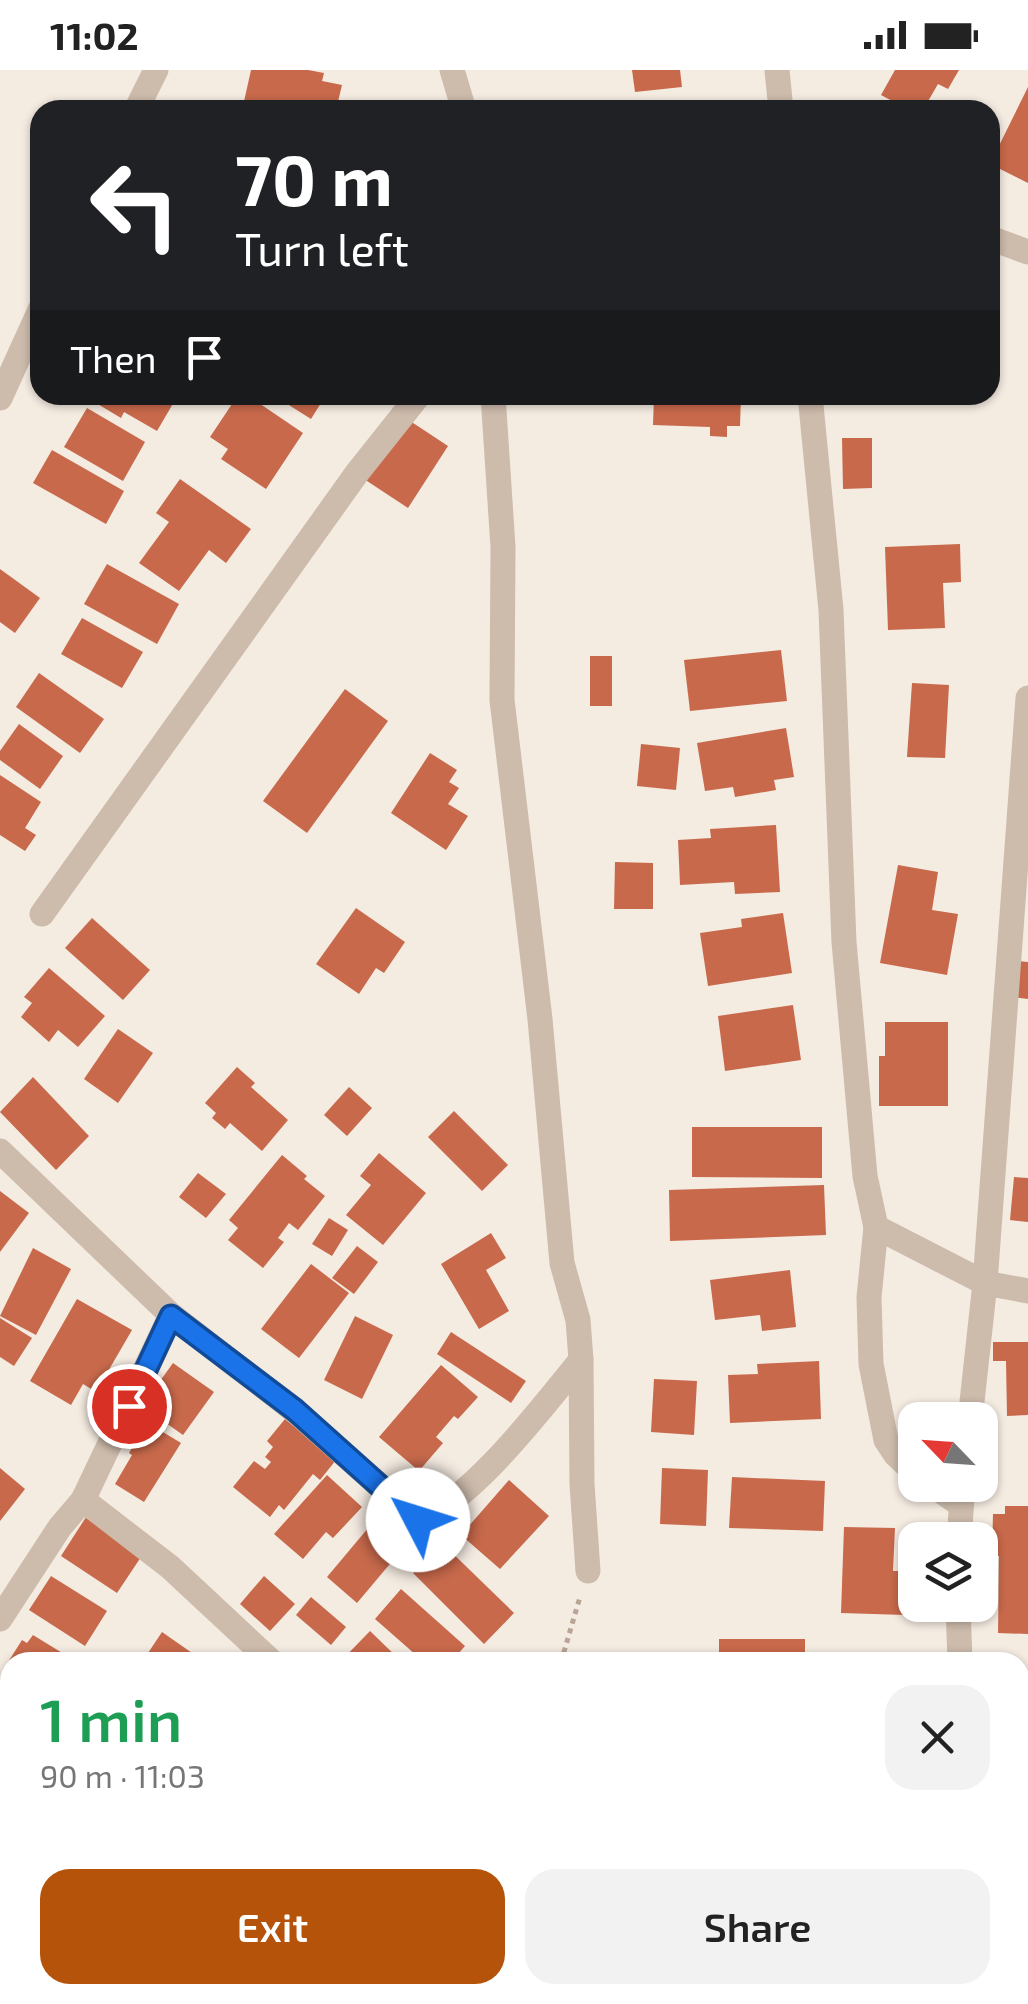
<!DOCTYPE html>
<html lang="en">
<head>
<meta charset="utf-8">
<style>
	:root { --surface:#fff; --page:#f2f2f2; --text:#222; --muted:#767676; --accent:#b45309 }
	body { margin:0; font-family:"Exo 2",sans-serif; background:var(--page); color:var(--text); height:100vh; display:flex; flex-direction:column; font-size:38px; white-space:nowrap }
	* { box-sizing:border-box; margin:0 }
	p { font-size:32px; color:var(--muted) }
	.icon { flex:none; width:55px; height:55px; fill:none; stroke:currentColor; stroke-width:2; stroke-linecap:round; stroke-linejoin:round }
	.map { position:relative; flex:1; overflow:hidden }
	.side { position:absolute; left:0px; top:1582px; width:1030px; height:352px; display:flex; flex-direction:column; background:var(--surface); border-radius:30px 30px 0 0; box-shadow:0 2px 8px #0004 }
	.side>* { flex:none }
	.guide { position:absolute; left:30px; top:30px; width:970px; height:305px; border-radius:30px; box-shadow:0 2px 8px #0004; background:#202124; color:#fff; overflow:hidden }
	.needle { width:65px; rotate:295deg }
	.buttons { position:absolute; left:898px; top:1332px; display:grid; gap:20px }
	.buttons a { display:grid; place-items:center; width:100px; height:100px; border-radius:20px; background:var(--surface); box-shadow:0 2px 8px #0004; font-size:50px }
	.pin { position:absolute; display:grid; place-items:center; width:85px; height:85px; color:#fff; margin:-42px; border:5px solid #fff; border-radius:50%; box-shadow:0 2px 10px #0007 }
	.me { position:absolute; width:110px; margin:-55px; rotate:310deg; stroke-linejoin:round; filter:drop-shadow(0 0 8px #0008) }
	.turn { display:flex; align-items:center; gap:35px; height:210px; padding:0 40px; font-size:45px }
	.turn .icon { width:130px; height:130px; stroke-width:2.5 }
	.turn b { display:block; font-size:70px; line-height:85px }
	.then { display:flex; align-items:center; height:95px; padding:0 40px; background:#0003; gap:20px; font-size:38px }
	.round { display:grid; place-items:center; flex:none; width:105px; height:105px; border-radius:30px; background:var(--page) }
	.summary { display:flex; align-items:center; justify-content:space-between; height:170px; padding:0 40px }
	h1 { font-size:60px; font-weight:600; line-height:75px; color:#1e9e55 }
	.cta { display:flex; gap:20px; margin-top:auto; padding:20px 40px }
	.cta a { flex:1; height:115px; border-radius:30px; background:var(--accent); color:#fff; font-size:40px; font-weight:600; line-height:115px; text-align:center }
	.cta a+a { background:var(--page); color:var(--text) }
	.status { display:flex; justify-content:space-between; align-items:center; height:70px; padding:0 50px; background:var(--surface); direction:ltr }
	.status svg { height:28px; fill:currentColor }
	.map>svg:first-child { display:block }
	.building { fill:#c8694b }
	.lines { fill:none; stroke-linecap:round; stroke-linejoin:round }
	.path { stroke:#b9a596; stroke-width:5; stroke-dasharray:5 5; stroke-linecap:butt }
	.service { stroke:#cdbbac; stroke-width:18 }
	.minor { stroke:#cdbbac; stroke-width:25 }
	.route-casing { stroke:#114b97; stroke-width:25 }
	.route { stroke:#1a73e8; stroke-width:18 }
</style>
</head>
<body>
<div class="status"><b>11:02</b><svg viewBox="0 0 49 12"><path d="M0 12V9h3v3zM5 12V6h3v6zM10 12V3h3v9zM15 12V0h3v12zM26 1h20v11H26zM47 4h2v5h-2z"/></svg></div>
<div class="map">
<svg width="1028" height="1934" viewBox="0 0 1028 1934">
	<rect width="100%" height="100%" fill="#f4ebe1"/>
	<!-- building -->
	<g class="building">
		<polygon points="251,0 308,0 324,3 322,11 342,15 336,40 261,40 243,36"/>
		<polygon points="632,0 680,0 682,17 635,22"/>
		<polygon points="895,0 959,0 948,19 938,14 923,40 909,40 881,25"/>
		<polygon points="1028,17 1028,113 990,94"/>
		<polygon points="87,325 178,325 157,361 124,342 121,348 86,327"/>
		<polygon points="238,325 247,325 303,363 266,419 221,389 228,379 210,367"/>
		<polygon points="273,325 326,325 311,349"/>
		<polygon points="654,325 741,325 740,356 727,356 727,367 710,366 710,357 653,355"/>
		<polygon points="87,338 145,372 123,411 64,377"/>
		<polygon points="404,347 448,376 408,438 364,409"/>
		<polygon points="842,368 872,368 872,418 843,419"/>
		<polygon points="52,380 124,421 106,454 33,413"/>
		<polygon points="180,409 251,459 226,493 209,480 179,521 139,493 169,452 156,443"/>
		<polygon points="960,474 961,512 943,513 945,558 888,560 885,477"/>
		<polygon points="107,494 179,534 157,574 84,534"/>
		<polygon points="0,499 40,528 15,563 0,552"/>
		<polygon points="82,548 143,582 122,618 61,584"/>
		<polygon points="781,580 787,631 690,641 684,590"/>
		<rect x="590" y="586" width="22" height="50"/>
		<polygon points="39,603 104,649 80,683 16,637"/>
		<polygon points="912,613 949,615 945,688 907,687"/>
		<polygon points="345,619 388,651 307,763 263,731"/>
		<polygon points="19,654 63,686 40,719 0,690 0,681"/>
		<polygon points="786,658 794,707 774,710 776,720 735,727 733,717 705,721 697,673"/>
		<polygon points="641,674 680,678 676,720 637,716"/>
		<polygon points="430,683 457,700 449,712 459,718 448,734 468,746 446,780 391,743"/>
		<polygon points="0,705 41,732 25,758 36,765 25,781 0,765"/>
		<polygon points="776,755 780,822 735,824 734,812 680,815 678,770 711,768 710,759"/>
		<polygon points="615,792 653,793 653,839 614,839"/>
		<polygon points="898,795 938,802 932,840 958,844 947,905 880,893"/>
		<polygon points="356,838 405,872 384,903 376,898 359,924 316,894"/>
		<polygon points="783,843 792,903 708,916 700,863 742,857 741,849"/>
		<polygon points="92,848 150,900 123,930 65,878"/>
		<polygon points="1018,891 1028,892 1028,929 1013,927"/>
		<polygon points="49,898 105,946 78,977 58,960 49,972 21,947 32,933 24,927"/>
		<polygon points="793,935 801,990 725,1001 718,946"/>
		<polygon points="885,952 948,952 948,1036 879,1036 879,986 885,986"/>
		<polygon points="118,959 153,983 118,1033 84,1009"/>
		<polygon points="237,997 255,1013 251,1017 288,1050 262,1081 230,1053 225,1059 212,1048 216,1043 205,1033"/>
		<polygon points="33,1007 89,1066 56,1100 0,1042"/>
		<polygon points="349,1017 372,1038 347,1066 324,1045"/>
		<polygon points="454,1041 508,1095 482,1121 428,1067"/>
		<polygon points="692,1057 822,1057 822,1108 692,1107"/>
		<polygon points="379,1083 426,1123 383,1175 346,1145 371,1115 360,1106"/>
		<polygon points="282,1085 307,1106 304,1109 325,1126 298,1160 289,1153 278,1168 284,1172 263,1198 228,1170 238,1158 229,1150"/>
		<polygon points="198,1103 226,1124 206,1148 179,1127"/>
		<polygon points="1014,1107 1028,1108 1028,1152 1010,1150"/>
		<polygon points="824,1115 826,1165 670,1171 669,1120"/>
		<polygon points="0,1121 29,1143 0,1182"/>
		<polygon points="329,1148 348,1160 332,1186 312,1174"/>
		<polygon points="491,1163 506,1188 486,1200 509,1241 479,1259 441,1194"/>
		<polygon points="357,1176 378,1192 354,1224 332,1208"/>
		<polygon points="33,1178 71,1199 36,1265 0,1246"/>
		<polygon points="311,1194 349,1223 299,1288 261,1259"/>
		<polygon points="790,1200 796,1257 762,1261 760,1245 715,1250 710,1210"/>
		<polygon points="77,1229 132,1260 96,1322 83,1314 71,1335 30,1311"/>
		<polygon points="355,1246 393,1265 362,1329 324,1310"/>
		<polygon points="0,1248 32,1268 14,1296 0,1287"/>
		<polygon points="451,1262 526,1311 511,1333 437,1284"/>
		<polygon points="993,1272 1028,1272 1028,1345 1007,1346 1006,1291 993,1291"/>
		<polygon points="819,1291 821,1349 730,1353 728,1305 758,1304 757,1294"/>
		<polygon points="173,1293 214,1322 183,1365 142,1336"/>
		<polygon points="441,1295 478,1327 458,1349 454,1346 436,1367 443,1373 419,1401 379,1367"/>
		<polygon points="654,1309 697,1311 694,1365 651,1362"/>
		<polygon points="285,1349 336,1390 320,1410 313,1404 284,1440 279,1435 270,1447 233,1417 254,1391 265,1399 271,1392 265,1387 273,1377 267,1371"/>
		<polygon points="153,1356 181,1373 144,1432 115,1414 132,1385 129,1383 138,1367 144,1371"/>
		<polygon points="0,1398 25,1419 0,1451"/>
		<polygon points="662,1398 708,1400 706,1456 660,1454"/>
		<polygon points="327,1405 362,1437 333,1468 326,1462 303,1489 274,1464"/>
		<polygon points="732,1407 825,1411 823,1461 729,1458"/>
		<polygon points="509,1410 549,1446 500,1499 461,1465"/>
		<polygon points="1005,1436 1028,1436 1028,1564 998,1563 999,1486 992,1486 993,1444 1005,1444"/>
		<polygon points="88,1444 141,1487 117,1523 61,1486"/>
		<polygon points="374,1451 405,1476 357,1533 327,1507"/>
		<polygon points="844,1457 895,1458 893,1501 906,1501 905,1545 841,1543"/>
		<polygon points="442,1473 514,1543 484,1574 413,1503"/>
		<polygon points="51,1506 107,1541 85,1576 29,1540"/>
		<polygon points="264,1506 295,1534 270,1561 240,1534"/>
		<polygon points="401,1519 465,1576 451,1592 424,1592 375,1549"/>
		<polygon points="311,1527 346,1557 331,1575 296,1545"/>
		<polygon points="370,1561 402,1592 340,1592"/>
		<polygon points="162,1562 205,1592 150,1592 154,1587 148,1583"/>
		<polygon points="33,1565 77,1592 10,1592 10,1605 3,1600 22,1570 27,1573"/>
		<rect x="719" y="1569" width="86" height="23"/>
		<rect x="1020" y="1680" width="8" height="87"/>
		<polygon points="0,1839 10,1849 10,1876 0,1886"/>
		<polygon points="10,1904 10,1925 37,1925 29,1934 0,1934 0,1915"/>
		<polygon points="150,1925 224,1925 230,1929 226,1934 163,1934"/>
		<polygon points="358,1925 418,1925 423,1932 354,1934 361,1929"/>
		<polygon points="897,1925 927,1925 928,1934 899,1934"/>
	</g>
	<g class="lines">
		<!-- path -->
		<polyline class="path" points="561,1592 580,1527"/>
		<!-- service -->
		<polyline class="service" points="51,1934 60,1925"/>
		<!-- minor -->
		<g class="minor">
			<polyline points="452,0 464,40"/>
			<polyline points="777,0 781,40"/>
			<polyline points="136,40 156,0"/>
			<polyline points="990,168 1028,182"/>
			<polyline points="810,325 831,540 844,872 865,1106 876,1157 985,1213 1028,1221"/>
			<polyline points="0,328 40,240"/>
			<polyline points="42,844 357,403 419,325"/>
			<polyline points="0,1081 171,1245 83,1430 60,1457 0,1549"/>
			<polyline points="876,1157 869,1227 871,1294 886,1370 896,1385 915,1403"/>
			<path d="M171,1245L295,1341L418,1450C471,1432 544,1335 581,1290L578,1250L562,1193L540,949L502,630L503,477L493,325"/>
			<polyline points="581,1290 582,1414 588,1501"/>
			<polyline points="970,1350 985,1213 1028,628"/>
			<polyline points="932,1415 961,1435"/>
			<polyline points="83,1430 170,1497 272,1592"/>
			<polyline points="959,1470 963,1415"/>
			<polyline points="958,1535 960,1592"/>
			<polyline points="1020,1638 1028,1638"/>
			<polyline points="324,1934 333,1925"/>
			<polyline points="624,1934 624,1925"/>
			<polyline points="855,1934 857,1925"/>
		</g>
	</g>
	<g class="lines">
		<defs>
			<polyline id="route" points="129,1336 171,1246 295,1340 418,1450"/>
		</defs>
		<!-- route casing -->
		<use href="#route" class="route-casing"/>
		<!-- route -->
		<use href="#route" class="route"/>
	</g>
</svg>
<div class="buttons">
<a><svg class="needle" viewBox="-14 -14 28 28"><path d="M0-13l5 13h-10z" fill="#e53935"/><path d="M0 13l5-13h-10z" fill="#767676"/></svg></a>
<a><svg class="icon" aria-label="layers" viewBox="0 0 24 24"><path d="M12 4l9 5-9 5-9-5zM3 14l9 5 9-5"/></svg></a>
</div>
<div class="pin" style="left:129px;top:1336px;background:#d93025"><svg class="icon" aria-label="arrive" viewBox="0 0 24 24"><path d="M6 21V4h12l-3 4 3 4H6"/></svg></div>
<svg class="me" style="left:418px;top:1450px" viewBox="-20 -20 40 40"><circle r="19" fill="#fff"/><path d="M0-13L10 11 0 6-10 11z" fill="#1a73e8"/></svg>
<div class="guide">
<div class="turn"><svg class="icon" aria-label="left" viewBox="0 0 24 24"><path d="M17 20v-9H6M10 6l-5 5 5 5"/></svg><div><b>70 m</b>Turn left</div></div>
<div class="then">Then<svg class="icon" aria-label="arrive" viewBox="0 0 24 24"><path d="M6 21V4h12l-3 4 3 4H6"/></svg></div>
</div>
<section class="side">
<div class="summary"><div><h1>1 min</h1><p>90 m · 11:03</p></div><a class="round"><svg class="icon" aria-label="close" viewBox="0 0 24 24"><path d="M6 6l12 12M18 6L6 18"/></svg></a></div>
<div class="cta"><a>Exit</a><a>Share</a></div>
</section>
</div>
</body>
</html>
